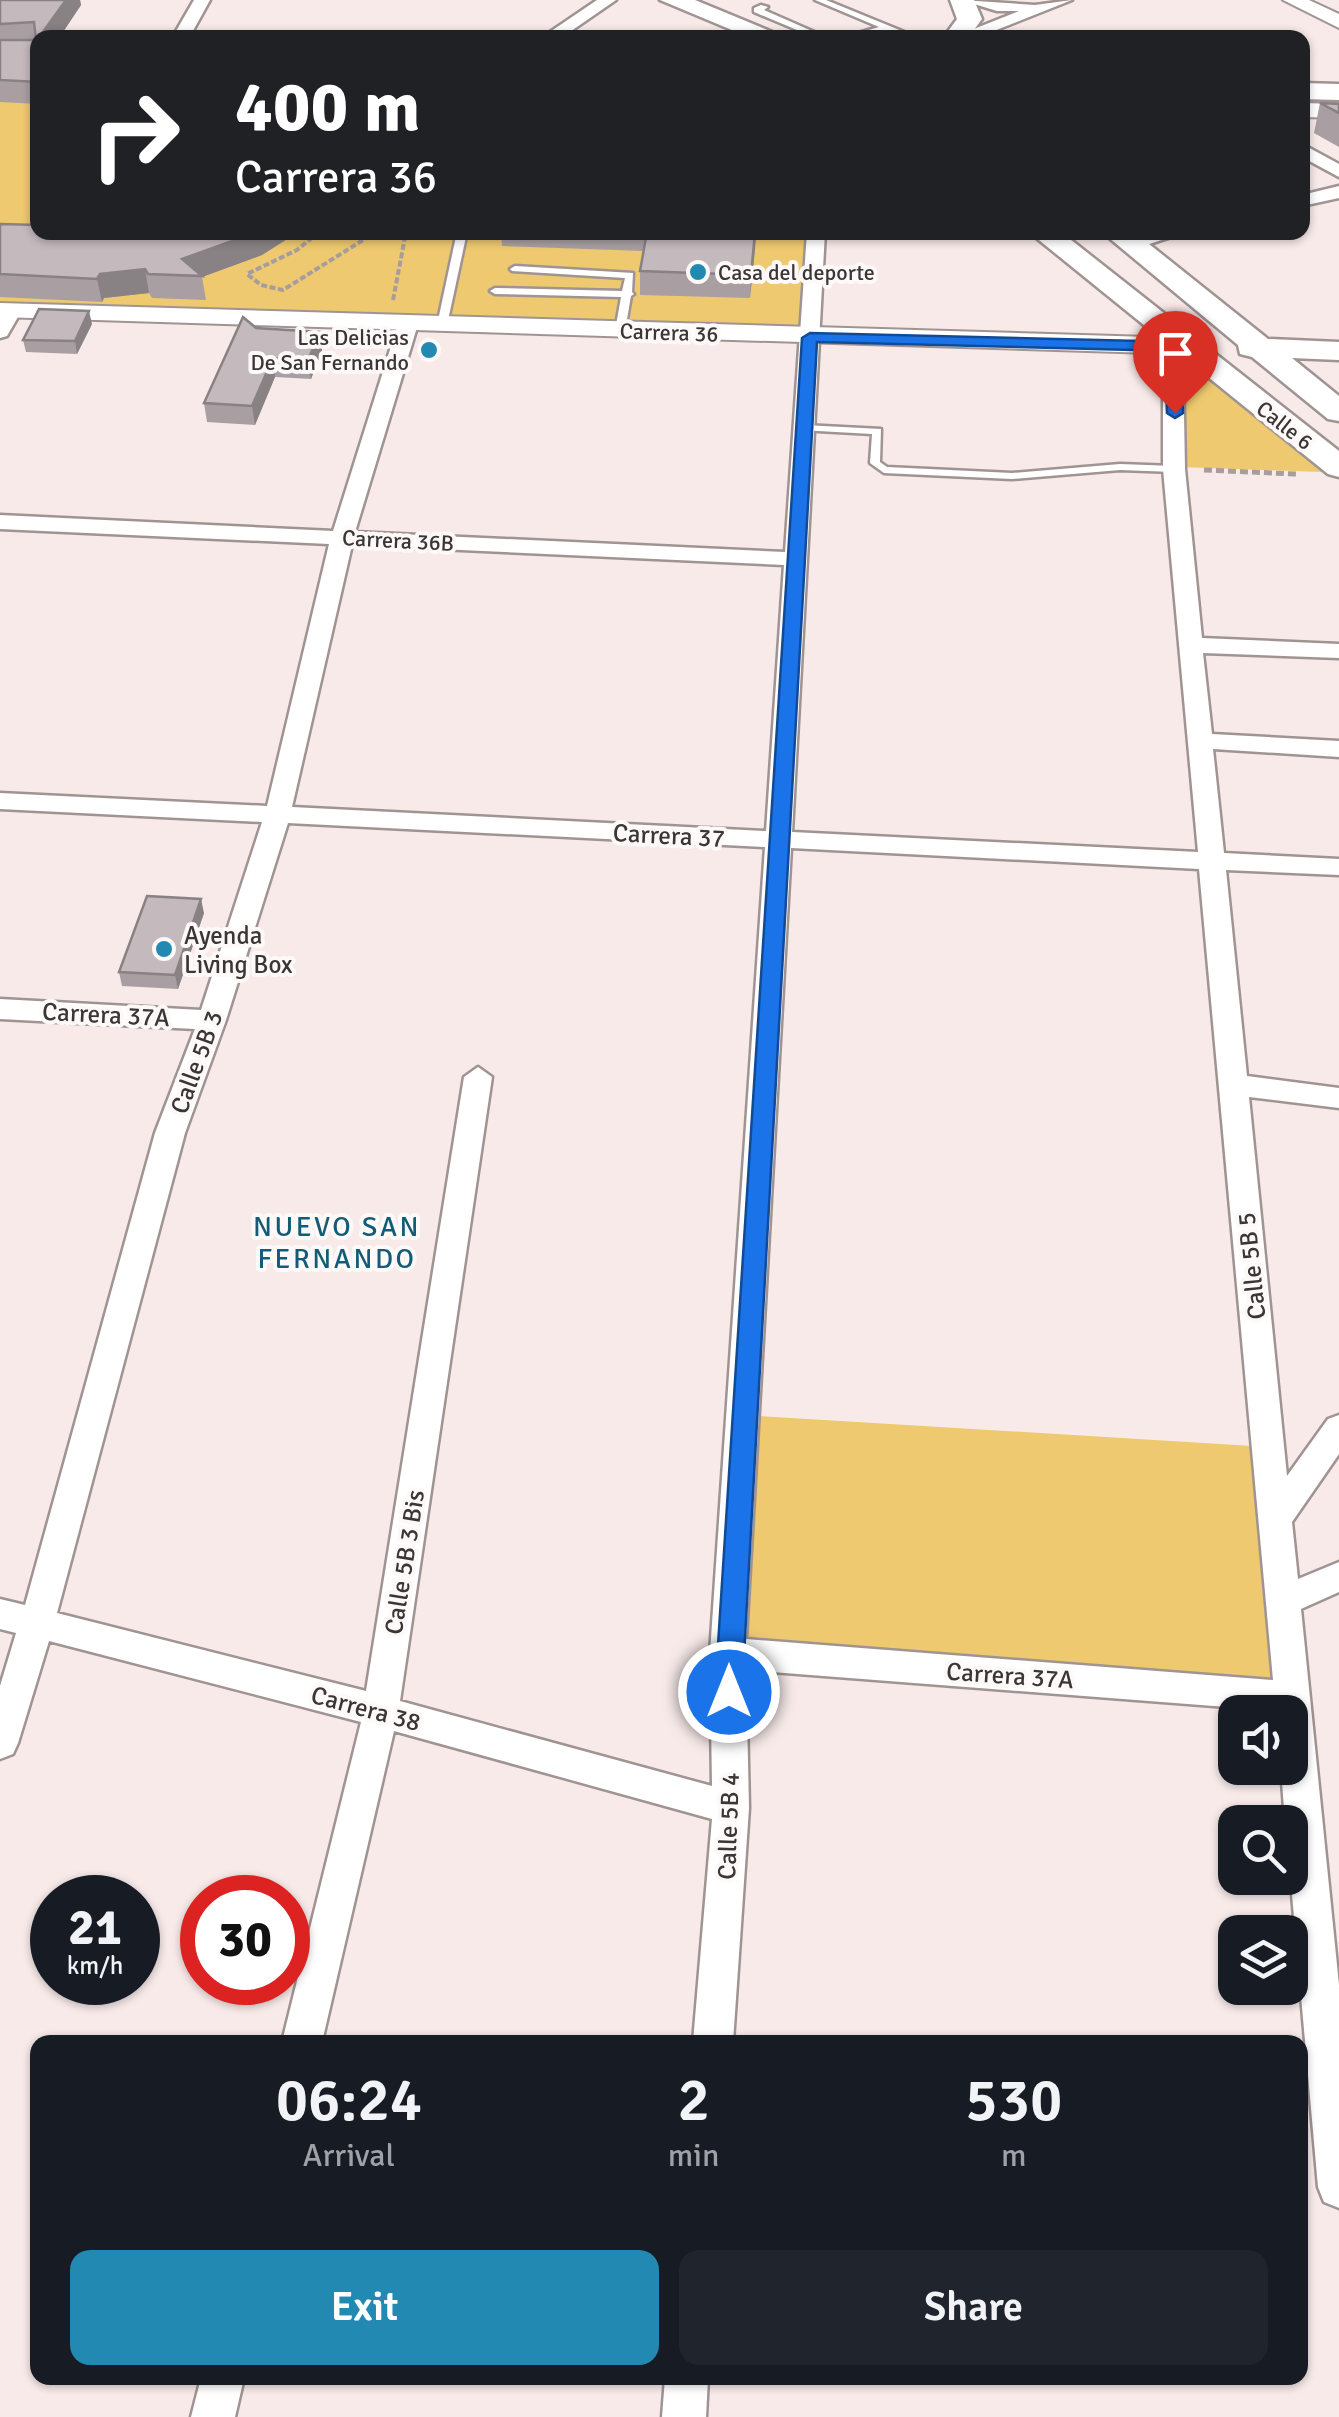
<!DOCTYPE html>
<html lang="en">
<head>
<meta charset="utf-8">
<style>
	:root { --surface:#171b24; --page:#20242c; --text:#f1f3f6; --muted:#9ea1a6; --accent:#228ab2 }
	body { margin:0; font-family:Signika,sans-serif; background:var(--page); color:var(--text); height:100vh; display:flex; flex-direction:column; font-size:38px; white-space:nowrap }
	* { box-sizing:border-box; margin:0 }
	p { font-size:32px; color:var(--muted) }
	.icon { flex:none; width:55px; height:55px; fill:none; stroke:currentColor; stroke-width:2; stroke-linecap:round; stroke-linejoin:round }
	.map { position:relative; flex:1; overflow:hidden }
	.sheet { position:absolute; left:30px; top:2035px; width:1278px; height:350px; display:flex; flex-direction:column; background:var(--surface); border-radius:20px; box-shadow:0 2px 8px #0004 }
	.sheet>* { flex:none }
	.banner { position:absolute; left:30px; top:30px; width:1280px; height:210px; border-radius:20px; box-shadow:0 2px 8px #0004; background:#202124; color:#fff; overflow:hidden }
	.tools { position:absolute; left:1218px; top:1695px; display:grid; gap:20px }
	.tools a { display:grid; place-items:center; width:90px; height:90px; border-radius:20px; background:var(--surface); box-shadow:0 2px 8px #0004; font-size:50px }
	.speed { position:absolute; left:30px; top:1875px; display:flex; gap:20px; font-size:50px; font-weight:700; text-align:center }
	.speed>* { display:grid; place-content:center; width:130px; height:130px; border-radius:50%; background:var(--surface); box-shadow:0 2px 8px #0004; line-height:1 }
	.speed small { font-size:25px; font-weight:400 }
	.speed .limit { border:15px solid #d22; background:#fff; color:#111 }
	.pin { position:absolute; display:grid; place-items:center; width:85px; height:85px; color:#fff; margin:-102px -42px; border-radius:50% 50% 50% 0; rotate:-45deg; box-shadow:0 0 10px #0007 }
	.pin .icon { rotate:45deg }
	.me { position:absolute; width:110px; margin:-55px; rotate:0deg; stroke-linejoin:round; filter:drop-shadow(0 0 8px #0008) }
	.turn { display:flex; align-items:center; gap:35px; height:210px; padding:0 40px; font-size:45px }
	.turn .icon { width:130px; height:130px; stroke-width:2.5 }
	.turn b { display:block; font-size:70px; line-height:85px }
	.eta { display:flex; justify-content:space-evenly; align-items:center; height:170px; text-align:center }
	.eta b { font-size:60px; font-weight:600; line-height:70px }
	.primary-button { display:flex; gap:20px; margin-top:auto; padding:20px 40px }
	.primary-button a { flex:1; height:115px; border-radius:20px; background:var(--accent); color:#fff; font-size:40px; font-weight:600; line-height:115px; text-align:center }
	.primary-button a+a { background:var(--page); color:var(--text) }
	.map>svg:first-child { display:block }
	.green { fill:#eec970 }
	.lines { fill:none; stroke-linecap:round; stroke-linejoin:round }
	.service-casing { stroke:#a09493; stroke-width:5 }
	.minor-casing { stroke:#a09493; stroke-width:5 }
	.tertiary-casing { stroke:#a09493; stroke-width:4 }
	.secondary-casing { stroke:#a09493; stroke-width:5 }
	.path-far1 { stroke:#a79d9d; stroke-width:4; stroke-dasharray:6 2.5; stroke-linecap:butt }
	.path { stroke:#a79d9d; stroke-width:5; stroke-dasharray:8 4; stroke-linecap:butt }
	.service { fill:#fff; fill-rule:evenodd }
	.minor { fill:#fff; fill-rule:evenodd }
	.tertiary { fill:#fff; fill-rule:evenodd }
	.secondary { fill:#fff; fill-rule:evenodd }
	.wall { fill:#a99fa3 }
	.shaded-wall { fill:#898284 }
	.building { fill:#c4b9bd; stroke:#898284; stroke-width:2.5 }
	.route { fill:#1a73e8; stroke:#114b97; stroke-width:2.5 }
	.poi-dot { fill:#228ab2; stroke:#fef9f9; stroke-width:4 }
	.labels { text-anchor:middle; stroke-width:8; stroke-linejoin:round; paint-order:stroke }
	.far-poi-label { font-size:22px; fill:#3b3636; stroke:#fef9f9; text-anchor:start }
	.far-street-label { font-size:22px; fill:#3b3636; stroke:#fef9f9 }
	.street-label { font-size:25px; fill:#3b3636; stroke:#fef9f9 }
	.poi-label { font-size:25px; fill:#3b3636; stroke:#fef9f9; text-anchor:start }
	.neighbourhood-label { font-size:28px; letter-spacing:2.5px; fill:#135b76; stroke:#fef9f9 }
</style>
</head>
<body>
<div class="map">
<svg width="1339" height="2417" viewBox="0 0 1339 2417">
	<rect width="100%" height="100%" fill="#f7eae9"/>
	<!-- green -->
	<g class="green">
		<polygon points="0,52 37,53 38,232 816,233 810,338 0,310"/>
		<polygon points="1196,368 1322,472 1179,467 1181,369"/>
		<polygon points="743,1415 1269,1447 1293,1697 728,1653"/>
	</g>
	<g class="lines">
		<defs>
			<g id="service">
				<path d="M815,0H826L919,38C907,38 896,30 885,30C871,31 857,38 841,38L879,27Z"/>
				<polygon points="761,5 768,7 764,10 828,38 816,38 754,12 754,8"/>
				<polygon points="457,232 467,232 447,325 442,328 437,325"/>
				<polygon points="515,266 633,273 632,292 634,294 631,296 625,331 620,334 615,331 621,297 495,294 490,291 495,288 622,291 625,278 512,271 510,269"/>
				<polygon points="804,425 881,429 880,462 887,467 1012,473 1120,464 1174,466 1179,469 1174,472 1120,470 1012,479 884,473 870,463 872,434 800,430 799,428"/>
			</g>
			<g id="minor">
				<polygon points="194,0 210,0 189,38 172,38"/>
				<polygon points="597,0 616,0 561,38 541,38"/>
				<polygon points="961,0 1035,5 1072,0 976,38 951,38 1019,11 997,11"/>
				<polygon points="1302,144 1339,164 1339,177 1302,157"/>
				<polygon points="1339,186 1339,198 1302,206 1302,195"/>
				<path d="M807,232H825L792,832L1198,852L1163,469V361L1176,342L1193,346L1183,361L1185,469L1202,638L1339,644V658L1203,653L1212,734L1339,741V757L1213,749L1224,853L1339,859V875L1226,870L1247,1076L1339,1088V1108L1249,1097L1287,1476L1328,1419L1339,1415V1454L1292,1522L1298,1579L1339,1562V1592L1301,1609L1339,1985V2208L1324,2202L1318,2187L1290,1872V1822H1285L1281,1768H1290V1712L746,1670L749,1808L733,2042H693L712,1819L394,1731L322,2042H282L361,1722L49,1641L18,1743L13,1754L0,1759V1686L16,1633L0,1629V1599L25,1605L155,1133L195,1029L0,1019V999L201,1010L262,822L0,809V793L267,806L329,544L0,529V515L333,531L398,324L408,318L418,324L355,532L785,552ZM352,545L784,565L766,831L292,807ZM288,823L765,847L710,1653L712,1786L400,1701L492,1077L478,1067L464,1077L366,1691L57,1613L185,1133L226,1020ZM791,848L1199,869L1273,1680L746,1639Z"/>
				<polygon points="1153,232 1186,232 1131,250 1122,244"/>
				<polygon points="5,306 22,310 7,336 0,338 0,314"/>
				<polygon points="201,2378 244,2378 235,2417 191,2417"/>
				<polygon points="665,2378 708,2378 706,2417 662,2417"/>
			</g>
			<g id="tertiary">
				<polygon points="1283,0 1309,0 1339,14 1339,28"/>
				<polygon points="1302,103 1339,104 1339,118 1302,117"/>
				<polygon points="0,303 1183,338 1196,346 1183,354 0,317"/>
			</g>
			<g id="secondary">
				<polygon points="660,0 695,0 787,38 751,38"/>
				<polygon points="950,0 974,0 982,19 968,38 943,38 957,19"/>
				<polygon points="1302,83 1339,84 1339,100 1302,99"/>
				<polygon points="1029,232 1061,232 1339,451 1339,477 1328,474"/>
				<polygon points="1102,232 1134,232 1268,339 1339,342 1339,360 1292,358 1339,396 1339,421 1328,419 1252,357 1240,354 1238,345"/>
			</g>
		</defs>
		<!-- service casing -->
		<use href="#service" class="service-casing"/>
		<!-- minor casing -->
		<use href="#minor" class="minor-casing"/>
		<!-- tertiary casing -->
		<use href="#tertiary" class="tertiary-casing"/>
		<!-- secondary casing -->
		<use href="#secondary" class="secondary-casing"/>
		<!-- path-far1 -->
		<g class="path-far1">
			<polyline points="319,232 297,250 247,274 261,285 283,290 376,232"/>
			<polyline points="393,300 406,232"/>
		</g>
		<!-- path -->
		<polyline class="path" points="1204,470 1296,474"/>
		<!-- service -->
		<use href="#service" class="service"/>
		<!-- minor -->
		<use href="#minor" class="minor"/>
		<!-- tertiary -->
		<use href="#tertiary" class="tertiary"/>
		<!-- secondary -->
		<use href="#secondary" class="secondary"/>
	</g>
	<!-- wall -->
	<g class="wall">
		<polygon points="0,0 80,0 81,5 59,38 38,38 38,104 0,102"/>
		<polygon points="1320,103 1339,104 1339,147 1314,133"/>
		<polygon points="0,224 38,232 298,232 262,255 202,277 206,300 152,298 149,293 104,298 102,302 0,297"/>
		<polygon points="501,232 756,232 750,298 640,295 640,271 643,251 502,246"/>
		<polygon points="92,324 77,354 26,352 23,340"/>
		<polygon points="256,328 320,332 322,350 311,379 275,377 255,425 207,422 204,403"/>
		<polygon points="204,913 178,989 122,986 119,972"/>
	</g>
	<!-- shaded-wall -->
	<g class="shaded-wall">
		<polygon points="66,0 80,0 81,5 59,38 39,38"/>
		<polygon points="257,232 298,232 262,255 202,277 182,259"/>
		<polygon points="756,232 755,250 750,298 751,275"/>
		<polygon points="145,269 149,293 104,298 102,302 97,279 100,274"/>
		<polygon points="89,311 92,324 77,354 75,341"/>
		<polygon points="320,332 322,350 311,379 308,360"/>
		<polygon points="273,358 275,377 255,425 252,406"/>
		<polygon points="201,899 204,913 178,989 175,975"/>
	</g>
	<!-- building -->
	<g class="building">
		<polygon points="0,0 66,0 32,47 38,47 38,82 0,80 0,40 36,40 34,22 0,24"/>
		<polygon points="1320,103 1339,104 1339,113"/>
		<polygon points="0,224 38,225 38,232 257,232 182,259 202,276 148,274 145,269 100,274 97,279 0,274"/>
		<polygon points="647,232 755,232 751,275 640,271"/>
		<polygon points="39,309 89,311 75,341 23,340"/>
		<polygon points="243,317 256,328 320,332 308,360 273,358 252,406 204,403"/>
		<polygon points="147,896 201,899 175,975 119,972"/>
	</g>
	<!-- route -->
	<polygon class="route" points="810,333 1183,342 1191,346 1181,361 1183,413 1175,418 1167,413 1165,361 1172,351 817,342 742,1692 738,1700 729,1703 719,1700 715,1692 802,338"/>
	<!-- markers -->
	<g class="poi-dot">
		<circle cx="698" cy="272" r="10"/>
		<circle cx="429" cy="350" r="10"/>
		<circle cx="164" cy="949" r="10"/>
	</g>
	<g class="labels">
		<!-- far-poi labels -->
		<g class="far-poi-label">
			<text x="718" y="280">Casa del deporte</text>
			<text x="409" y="345" text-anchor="end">Las Delicias<tspan x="409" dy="25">De San Fernando</tspan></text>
		</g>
		<!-- far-street labels -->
		<g class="far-street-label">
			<text transform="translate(669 332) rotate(2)" y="8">Carrera 36</text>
			<text transform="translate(1285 425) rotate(38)" y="8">Calle 6</text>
			<text transform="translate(398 540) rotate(3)" y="8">Carrera 36B</text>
		</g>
		<!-- street labels -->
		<g class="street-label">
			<text transform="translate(669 835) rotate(3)" y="9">Carrera 37</text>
			<text transform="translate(106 1014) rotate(3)" y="9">Carrera 37A</text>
			<text transform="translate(196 1062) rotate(-70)" y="9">Calle 5B 3</text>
			<text transform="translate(1251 1266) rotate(-96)" y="9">Calle 5B 5</text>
			<text transform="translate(404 1562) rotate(-81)" y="9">Calle 5B 3 Bis</text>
			<text transform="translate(1010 1675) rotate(4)" y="9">Carrera 37A</text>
			<text transform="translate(366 1708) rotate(15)" y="9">Carrera 38</text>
			<text transform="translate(728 1826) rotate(-88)" y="9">Calle 5B 4</text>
		</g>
		<!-- poi labels -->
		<g class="poi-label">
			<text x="184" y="944">Ayenda<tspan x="184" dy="29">Living Box</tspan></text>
		</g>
		<!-- neighbourhood labels -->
		<g class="neighbourhood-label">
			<text x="337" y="1236">NUEVO SAN<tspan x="337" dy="32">FERNANDO</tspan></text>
		</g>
	</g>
</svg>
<div class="tools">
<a><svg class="icon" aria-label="sound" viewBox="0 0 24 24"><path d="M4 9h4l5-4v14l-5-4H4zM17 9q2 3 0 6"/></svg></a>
<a><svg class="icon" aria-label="search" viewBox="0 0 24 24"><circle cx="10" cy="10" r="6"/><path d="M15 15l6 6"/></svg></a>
<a><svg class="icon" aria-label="layers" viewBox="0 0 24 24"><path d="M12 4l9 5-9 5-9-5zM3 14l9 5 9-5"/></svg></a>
</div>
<div class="speed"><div>21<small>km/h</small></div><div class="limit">30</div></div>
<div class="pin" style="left:1175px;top:413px;background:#d93025"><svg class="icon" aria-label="arrive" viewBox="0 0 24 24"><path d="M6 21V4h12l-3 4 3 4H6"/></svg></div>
<svg class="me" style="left:729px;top:1692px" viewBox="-20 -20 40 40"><circle r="17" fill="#1a73e8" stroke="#fff" stroke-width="3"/><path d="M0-11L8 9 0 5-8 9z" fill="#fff"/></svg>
<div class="banner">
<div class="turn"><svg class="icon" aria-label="right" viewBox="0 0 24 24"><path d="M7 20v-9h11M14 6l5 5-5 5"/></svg><div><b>400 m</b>Carrera 36</div></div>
</div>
<section class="sheet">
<div class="eta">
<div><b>06:24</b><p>Arrival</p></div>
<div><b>2</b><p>min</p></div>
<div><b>530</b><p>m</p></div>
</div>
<div class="primary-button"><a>Exit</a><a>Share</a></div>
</section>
</div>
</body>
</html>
